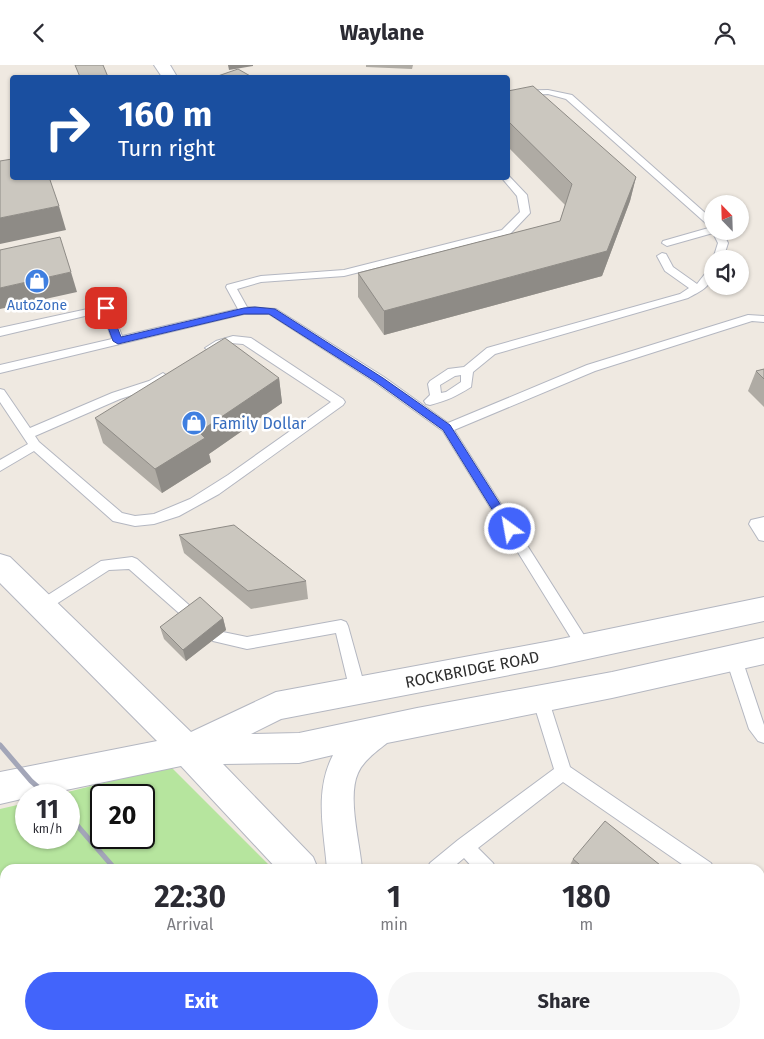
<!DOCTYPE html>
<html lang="en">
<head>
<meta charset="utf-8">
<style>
	:root { --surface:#fff; --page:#f7f7f7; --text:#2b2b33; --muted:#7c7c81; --accent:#4264fb }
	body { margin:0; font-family:"Fira Sans",sans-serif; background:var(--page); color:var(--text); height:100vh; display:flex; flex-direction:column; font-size:19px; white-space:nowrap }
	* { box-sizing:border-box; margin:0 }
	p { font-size:16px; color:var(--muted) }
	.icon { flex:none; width:28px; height:28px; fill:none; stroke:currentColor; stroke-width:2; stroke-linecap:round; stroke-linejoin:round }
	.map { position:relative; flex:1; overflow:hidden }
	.details { position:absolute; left:0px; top:799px; width:765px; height:176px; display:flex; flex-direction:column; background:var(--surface); border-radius:15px 15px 0 0; box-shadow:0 1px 4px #0004 }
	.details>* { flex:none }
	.guide { position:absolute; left:10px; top:10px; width:500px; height:105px; border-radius:5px; box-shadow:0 1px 4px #0004; background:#1a4fa0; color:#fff; overflow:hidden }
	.needle { width:32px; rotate:337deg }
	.tools { position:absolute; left:704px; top:130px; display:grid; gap:10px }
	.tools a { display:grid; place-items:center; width:45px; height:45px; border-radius:50%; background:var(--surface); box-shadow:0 1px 4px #0004; font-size:25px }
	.speed { position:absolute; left:15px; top:719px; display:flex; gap:10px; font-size:25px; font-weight:700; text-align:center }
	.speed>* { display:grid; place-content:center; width:65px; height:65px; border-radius:50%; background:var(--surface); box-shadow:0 1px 4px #0004; line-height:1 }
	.speed small { font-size:12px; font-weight:400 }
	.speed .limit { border:2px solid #111; border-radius:8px; background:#fff; color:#111 }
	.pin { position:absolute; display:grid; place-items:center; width:42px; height:42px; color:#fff; margin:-21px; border-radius:10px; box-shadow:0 2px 8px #0006 }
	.me { position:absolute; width:55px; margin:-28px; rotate:328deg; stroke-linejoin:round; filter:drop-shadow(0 0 4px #0008) }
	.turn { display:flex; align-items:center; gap:18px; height:105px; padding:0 25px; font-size:22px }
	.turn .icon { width:65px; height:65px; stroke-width:2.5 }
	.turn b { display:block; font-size:35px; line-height:42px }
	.eta { display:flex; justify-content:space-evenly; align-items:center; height:85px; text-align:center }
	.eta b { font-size:30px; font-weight:700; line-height:35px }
	.button { display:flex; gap:10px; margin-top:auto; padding:10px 25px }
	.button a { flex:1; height:58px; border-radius:30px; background:var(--accent); color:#fff; font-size:20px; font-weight:700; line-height:58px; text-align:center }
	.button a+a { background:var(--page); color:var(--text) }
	header { display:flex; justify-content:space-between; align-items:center; height:65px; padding:0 25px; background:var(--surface); font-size:22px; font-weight:700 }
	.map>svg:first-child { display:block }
	.green { fill:#b6e59e; fill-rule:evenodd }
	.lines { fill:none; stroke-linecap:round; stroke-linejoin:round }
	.service-casing { stroke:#b4b7c1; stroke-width:2 }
	.minor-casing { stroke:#b4b7c1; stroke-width:2 }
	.secondary-casing { stroke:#b4b7c1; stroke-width:2 }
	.service { fill:#fff; fill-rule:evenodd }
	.minor { fill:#fff; fill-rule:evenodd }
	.secondary { fill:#fff; fill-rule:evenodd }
	.rail { stroke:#a3a6b8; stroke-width:5 }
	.wall { fill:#afaba4 }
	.shaded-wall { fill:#8e8b86 }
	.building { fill:#cbc7bf; stroke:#8e8b86 }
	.route { fill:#4264fb; stroke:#2b41a3 }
	.labels { text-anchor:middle; stroke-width:5; stroke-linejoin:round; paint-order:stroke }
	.far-shop-label { font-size:14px; fill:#366cbe; stroke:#fff }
	.shop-label { font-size:16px; fill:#366cbe; stroke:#fff; text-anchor:start }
	.street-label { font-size:16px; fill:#2e2e2e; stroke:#fff }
</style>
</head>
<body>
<header><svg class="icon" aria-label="back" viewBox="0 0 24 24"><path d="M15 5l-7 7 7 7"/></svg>Waylane<svg class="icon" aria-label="person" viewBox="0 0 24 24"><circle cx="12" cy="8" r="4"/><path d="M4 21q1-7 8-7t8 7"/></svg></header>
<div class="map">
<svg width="764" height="974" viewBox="0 0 764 974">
	<rect width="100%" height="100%" fill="#efe9e1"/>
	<!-- green -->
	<path class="green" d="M170,701L273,804H5V970H439L443,974H0V744L26,738V772H69V730H56ZM101,730H144V772H101Z"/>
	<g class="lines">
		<defs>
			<g id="service">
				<polygon points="548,25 572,30 712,154 712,162 709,161 566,34 548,29 508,31 508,26"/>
				<polygon points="508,110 527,130 530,148 510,169 344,211 261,217 237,224 247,242 276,244 384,312 448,358 587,300 748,250 764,251 764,257 752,256 595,306 454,365 589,578 591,582 589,586 584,588 579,586 443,366 376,318 269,249 244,249 0,308 0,300 112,274 102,247 0,271 0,263 106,240 111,243 122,271 238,244 226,222 227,220 261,211 344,205 502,165 520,147 517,131 501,112 508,112"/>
				<polygon points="712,162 712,166 722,166 728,178 723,194 713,194 718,178 713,168 667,181 662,178 663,176"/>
				<path d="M662,188L666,189L673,202L697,219L708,205L712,204C714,221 701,226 688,233L495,289L473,307L471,322C455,332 448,335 430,340L426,339L424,336L430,330L428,319L430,316L448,304L464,302L487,283L680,229L689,223L665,206L657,191ZM461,310V317L446,327L441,328L440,320L455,311Z"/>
				<polygon points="233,271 251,273 343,334 345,337 343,340 219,429 179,451 154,459 135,461 113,456 34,386 0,406 0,395 28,379 0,337 0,324 4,325 30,363 112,328 149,316 163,308 169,312 157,322 120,334 35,371 39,377 122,448 135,451 154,449 190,434 228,410 331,337 243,279 230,278 211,287 205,283 216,276"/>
				<polygon points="764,452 764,476 759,475 749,459 751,455"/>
				<polygon points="132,492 137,494 198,548 200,552 198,556 193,558 188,556 129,504 109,505 47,545 42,547 37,545 35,541 37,537 101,496"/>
				<polygon points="341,555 346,557 348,561 366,626 363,631 358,633 353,631 350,626 336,568 247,584 213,576 211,572 213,568 218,566 247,572"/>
				<polygon points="734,588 739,589 742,594 764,660 764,678 758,676 749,664 726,594 729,589"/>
				<polygon points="540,626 545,628 548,633 570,702 711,798 714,804 689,804 563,717 478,783 493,798 496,804 474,804 464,793 451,804 427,804 430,798 458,775 554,704 532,633 535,628"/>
				<polygon points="760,832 764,834 764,870 760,872 762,852"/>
				<polygon points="760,962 764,968 763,974 732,974 734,970 760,970"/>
				<polygon points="626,970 665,970 667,974 624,974"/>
				<polygon points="676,970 703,970 701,974 674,974"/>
			</g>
			<polygon id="minor" points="154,0 170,0 176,10 174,12 162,12"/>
			<g id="secondary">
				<path d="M0,489L10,492L191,667L276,627L551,576L764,532V556L551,602L281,654L251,669L299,668L417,643L612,607L764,573V599L612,633L387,678C377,686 363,696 358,708C347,732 360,778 362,804H327C324,765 314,727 333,690L299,698L223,699L313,792L318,804H277L181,701L42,730H26V733L0,739V707L157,676L0,518Z"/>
				<polygon points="444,970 485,970 487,974 445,974"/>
			</g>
		</defs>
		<!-- service casing -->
		<use href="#service" class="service-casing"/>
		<!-- minor casing -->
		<use href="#minor" class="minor-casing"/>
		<!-- secondary casing -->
		<use href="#secondary" class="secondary-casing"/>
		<!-- service -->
		<use href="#service" class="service"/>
		<!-- minor -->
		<use href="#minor" class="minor"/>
		<!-- secondary -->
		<use href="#secondary" class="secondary"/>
		<!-- rail -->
		<g class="rail">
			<polyline points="0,680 31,716 47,730"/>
			<polyline points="69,751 115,804"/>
			<polyline points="263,970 267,974"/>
		</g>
	</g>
	<!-- wall -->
	<g class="wall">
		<polygon points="366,0 413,0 412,4 366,2"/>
		<polygon points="508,26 636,112 630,136 602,211 384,270 358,232 358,208 560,156 565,140 508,82"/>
		<polygon points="764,304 764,342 748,326 756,306"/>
		<polygon points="279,313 282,338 209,389 211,397 162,428 103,378 95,353"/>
		<polygon points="179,470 306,516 308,534 251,544 184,488"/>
		<polygon points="223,553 226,565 186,596 164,574 160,562"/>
		<polygon points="573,794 665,804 568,804"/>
	</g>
	<!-- shaded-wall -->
	<g class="shaded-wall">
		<polygon points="228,0 253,0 253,1 229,5"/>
		<polygon points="636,112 630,136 602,211 384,270 384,246 607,186"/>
		<polygon points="59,141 66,165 0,179 0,153"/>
		<polygon points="71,207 77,227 0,244 0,223"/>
		<polygon points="279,313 282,338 209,389 211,397 162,428 155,404 199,367"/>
		<polygon points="223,553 226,565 186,596 183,585"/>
	</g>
	<!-- building -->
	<g class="building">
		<polygon points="75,0 103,0 108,12 80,12"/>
		<polygon points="238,4 252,12 215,12"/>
		<polygon points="533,21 636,112 607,186 384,246 358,208 560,156 572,119 508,56 508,26"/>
		<polygon points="12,94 12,112 49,112 59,141 0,153 0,96"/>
		<polygon points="60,172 71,207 0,223 0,185"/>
		<polygon points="225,273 279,313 199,367 205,373 155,404 95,353"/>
		<polygon points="764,304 764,314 756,306"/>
		<polygon points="234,460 306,516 248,526 179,470"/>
		<polygon points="200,532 223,553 183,585 160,562"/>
		<polygon points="605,756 665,804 585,804 573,794"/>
	</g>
	<!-- route -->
	<polygon class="route" points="106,240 110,243 121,272 244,243 255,242 275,244 383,313 450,360 514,461 515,464 514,467 506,467 443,365 376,317 269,249 244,249 118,279 113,276 101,243"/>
	<!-- icons -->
	<defs>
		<symbol id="shop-disc" viewBox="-11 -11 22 22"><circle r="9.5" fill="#3f7fe0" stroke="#fff"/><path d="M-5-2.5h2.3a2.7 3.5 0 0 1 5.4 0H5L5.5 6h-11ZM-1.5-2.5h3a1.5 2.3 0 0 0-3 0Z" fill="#fff"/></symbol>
	</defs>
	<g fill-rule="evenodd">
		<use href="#shop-disc" x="23" y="202" width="28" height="28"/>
		<use href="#shop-disc" x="180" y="344" width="28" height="28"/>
	</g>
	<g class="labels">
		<!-- far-shop labels -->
		<g class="far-shop-label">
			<text x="37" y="245">AutoZone</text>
		</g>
		<!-- shop labels -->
		<g class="shop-label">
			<text x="212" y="364">Family Dollar</text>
		</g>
		<!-- street labels -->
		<g class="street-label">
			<text transform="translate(472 604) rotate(-11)" y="6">ROCKBRIDGE ROAD</text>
		</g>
	</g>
</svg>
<div class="tools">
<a><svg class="needle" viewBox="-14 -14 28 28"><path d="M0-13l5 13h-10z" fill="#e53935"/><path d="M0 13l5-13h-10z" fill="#7c7c81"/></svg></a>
<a><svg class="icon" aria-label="sound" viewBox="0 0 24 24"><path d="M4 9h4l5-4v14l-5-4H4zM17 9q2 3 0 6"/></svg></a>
</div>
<div class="speed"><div>11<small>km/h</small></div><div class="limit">20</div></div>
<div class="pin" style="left:106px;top:243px;background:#d93025"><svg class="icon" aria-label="arrive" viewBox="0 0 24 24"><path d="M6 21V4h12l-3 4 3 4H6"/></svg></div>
<svg class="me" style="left:510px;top:464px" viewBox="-20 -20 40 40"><circle r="17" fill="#4264fb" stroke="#fff" stroke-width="3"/><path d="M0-11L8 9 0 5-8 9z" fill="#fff"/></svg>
<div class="guide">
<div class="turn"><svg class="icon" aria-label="right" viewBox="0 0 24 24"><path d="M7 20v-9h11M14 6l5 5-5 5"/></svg><div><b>160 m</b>Turn right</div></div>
</div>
<section class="details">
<div class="eta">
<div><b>22:30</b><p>Arrival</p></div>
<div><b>1</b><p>min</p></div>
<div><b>180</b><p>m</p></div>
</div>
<div class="button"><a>Exit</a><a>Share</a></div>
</section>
</div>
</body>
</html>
